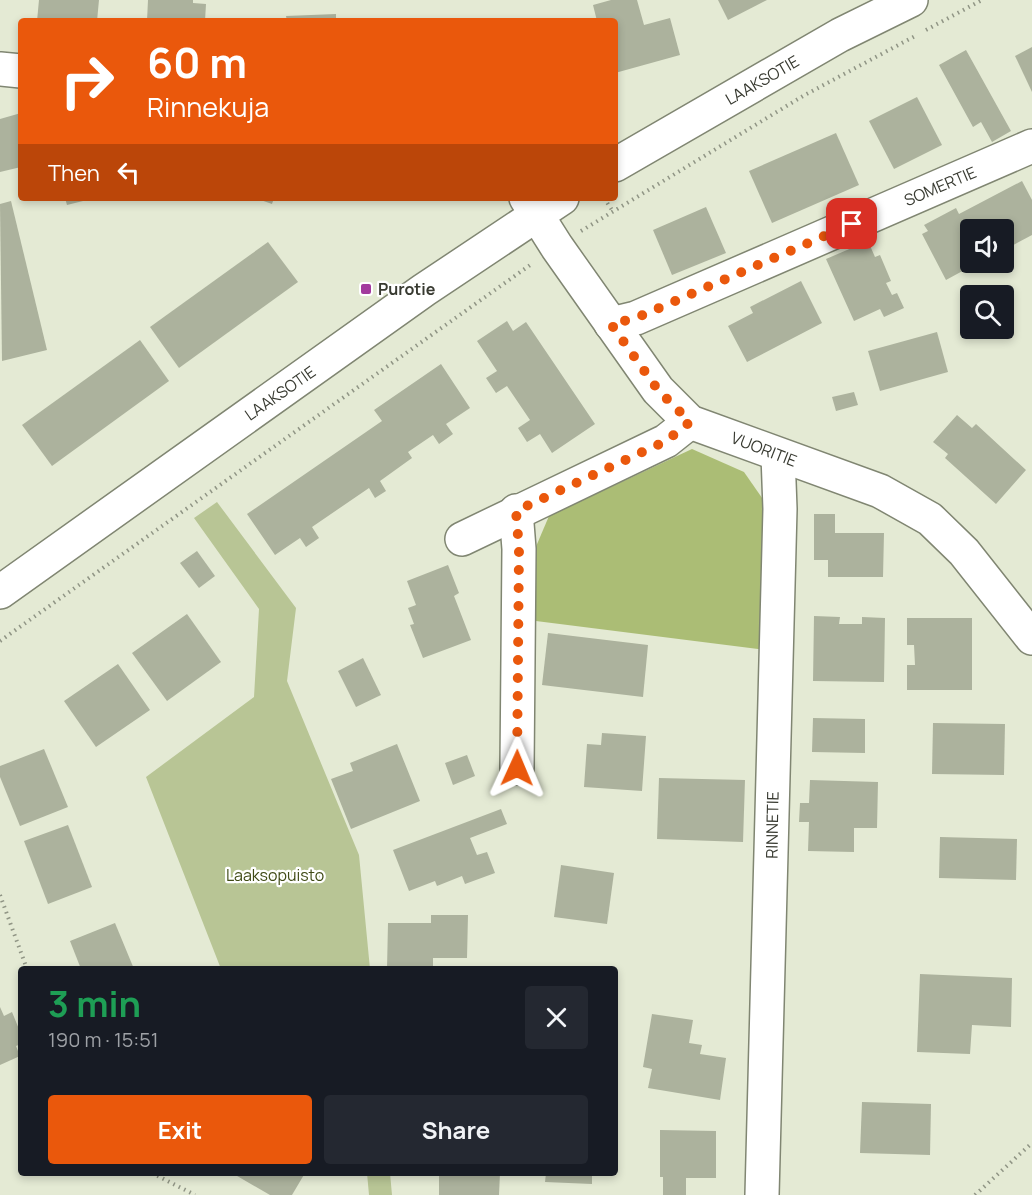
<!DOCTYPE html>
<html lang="en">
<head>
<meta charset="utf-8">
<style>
	:root { --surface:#171b24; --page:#242831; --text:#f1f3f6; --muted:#9ea1a6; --accent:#ea580c }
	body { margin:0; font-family:Manrope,sans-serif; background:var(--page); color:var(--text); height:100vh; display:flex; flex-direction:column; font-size:22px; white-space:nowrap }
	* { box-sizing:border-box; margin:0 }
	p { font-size:20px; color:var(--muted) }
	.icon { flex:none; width:33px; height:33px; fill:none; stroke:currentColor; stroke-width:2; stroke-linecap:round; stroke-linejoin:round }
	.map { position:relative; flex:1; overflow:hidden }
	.side { position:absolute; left:18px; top:966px; width:600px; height:210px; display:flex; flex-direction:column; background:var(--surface); border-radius:6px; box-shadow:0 3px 9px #0003 }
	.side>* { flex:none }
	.hud { position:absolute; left:18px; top:18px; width:600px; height:183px; border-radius:6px; box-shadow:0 3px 9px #0003; background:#ea580c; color:#fff; overflow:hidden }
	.fabs { position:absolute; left:960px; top:219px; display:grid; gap:12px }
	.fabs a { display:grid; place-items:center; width:54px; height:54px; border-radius:6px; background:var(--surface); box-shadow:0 3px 9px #0003; font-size:30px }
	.pin { position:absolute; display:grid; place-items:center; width:51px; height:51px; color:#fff; margin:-26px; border-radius:12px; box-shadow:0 3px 9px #0006 }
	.me { position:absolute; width:66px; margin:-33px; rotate:1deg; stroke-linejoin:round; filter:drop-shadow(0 0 4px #0008) }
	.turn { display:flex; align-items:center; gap:21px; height:126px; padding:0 30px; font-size:27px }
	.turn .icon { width:78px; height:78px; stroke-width:2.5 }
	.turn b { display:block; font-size:42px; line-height:51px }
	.then { display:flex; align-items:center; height:57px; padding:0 30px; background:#0003; gap:12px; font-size:22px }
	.round { display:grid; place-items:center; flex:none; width:63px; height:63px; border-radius:6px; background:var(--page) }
	.summary { display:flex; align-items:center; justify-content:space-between; height:102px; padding:0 30px }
	h1 { font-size:36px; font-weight:700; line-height:45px; color:#1e9e55 }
	.action { display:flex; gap:12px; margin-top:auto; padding:12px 30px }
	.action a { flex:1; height:69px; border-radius:6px; background:var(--accent); color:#fff; font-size:24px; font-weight:700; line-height:69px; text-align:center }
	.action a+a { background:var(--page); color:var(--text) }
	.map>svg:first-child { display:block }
	.green { fill:#b8c595 }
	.forest { fill:#abbd75 }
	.building { fill:#acb29d }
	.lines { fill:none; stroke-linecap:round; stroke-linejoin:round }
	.minor-casing { stroke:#808672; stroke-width:36 }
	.major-casing { stroke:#808672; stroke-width:36 }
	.path { stroke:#909585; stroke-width:4; stroke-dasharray:1.5 4.5; stroke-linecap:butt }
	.minor { stroke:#fff; stroke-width:33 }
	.major { stroke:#fff; stroke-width:33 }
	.route { stroke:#ea580c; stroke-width:10; stroke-dasharray:0 18 }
	.poi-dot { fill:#a23a9d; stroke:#fff; stroke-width:2 }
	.labels { text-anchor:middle; stroke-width:4.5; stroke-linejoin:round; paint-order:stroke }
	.street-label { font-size:16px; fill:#383a31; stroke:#fff }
	.poi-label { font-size:16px; font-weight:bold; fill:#383a31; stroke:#fff; text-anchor:start }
	.park-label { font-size:16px; fill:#3f4a15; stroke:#fff }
</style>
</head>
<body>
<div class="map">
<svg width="1032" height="1195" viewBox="0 0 1032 1195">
	<rect width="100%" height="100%" fill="#e4ead4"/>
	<!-- green -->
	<g class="green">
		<polygon points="217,502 296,608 287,681 359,855 370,969 221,969 146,777 254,697 259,609 194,518"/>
		<polygon points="367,1173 390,1173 392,1195 369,1195"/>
	</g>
	<!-- forest -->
	<polygon class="forest" points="692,449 744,472 769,508 766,650 528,620 529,563 549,516"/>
	<!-- building -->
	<g class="building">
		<polygon points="39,0 99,0 97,21 37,21"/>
		<polygon points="148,0 193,0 193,3 206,4 205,21 147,21"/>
		<polygon points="611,0 637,0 644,25 670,18 680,55 615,73 615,21 597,21 593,5"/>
		<polygon points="718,0 767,0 728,20"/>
		<polygon points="336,14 336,21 287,21 286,16"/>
		<polygon points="1032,47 1032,92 1015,56"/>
		<polygon points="966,50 1011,131 992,142 981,122 973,127 939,65"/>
		<polygon points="917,97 942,145 894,169 869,121"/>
		<polygon points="21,113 21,167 0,172 0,119"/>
		<polygon points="836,133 859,185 772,223 749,171"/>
		<polygon points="1022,181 1032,200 1032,235 1004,250 1004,230 970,230 970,262 979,262 946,280 922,234 928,231 924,225 956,208 959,214"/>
		<polygon points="65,198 91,198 91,199 67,205"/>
		<polygon points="255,198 274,198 272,204"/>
		<polygon points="11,201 47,350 2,361 0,204"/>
		<polygon points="706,207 726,253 672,275 653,230"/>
		<polygon points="868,241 875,257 880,255 891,281 886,283 892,295 897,293 904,308 884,317 880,309 854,321 826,259"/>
		<polygon points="268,242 298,282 179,368 150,327"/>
		<polygon points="801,281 822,323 747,362 728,326 753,313 750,307"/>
		<polygon points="507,321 513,331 526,322 595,424 552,453 540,434 527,442 518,428 530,420 507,386 496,393 486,378 497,371 477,341"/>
		<polygon points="937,332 948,372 880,391 868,351"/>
		<polygon points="140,340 169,381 52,466 22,425"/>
		<polygon points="441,364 470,408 446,424 453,434 439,444 433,435 408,452 412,458 380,481 386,491 375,498 369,488 312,527 319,538 306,547 300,538 275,555 247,514 382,421 374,410"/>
		<polygon points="854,392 858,405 836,411 832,397"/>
		<polygon points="957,415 972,428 976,424 1026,470 996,504 945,458 948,454 933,442"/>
		<polygon points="814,514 835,514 835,533 884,533 883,577 828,577 828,560 814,560"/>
		<polygon points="197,551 215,576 199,588 180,563"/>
		<polygon points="448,565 459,593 454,596 471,640 423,658 410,625 414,624 408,608 416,605 407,581"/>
		<polygon points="187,614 221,662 167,701 132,653"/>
		<polygon points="814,616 840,617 839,624 862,624 862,617 885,618 884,682 813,681"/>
		<polygon points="907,618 972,618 972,690 907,690 907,665 915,665 914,645 907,645"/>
		<polygon points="548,633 648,645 643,697 542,685"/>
		<polygon points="363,658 381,695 356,707 338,671"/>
		<polygon points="118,664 150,710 96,747 64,701"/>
		<polygon points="813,718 865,719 865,753 812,752"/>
		<polygon points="933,723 1005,724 1004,775 932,774"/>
		<polygon points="602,733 646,736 642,791 584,787 587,744 601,745"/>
		<polygon points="397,744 420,801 351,829 331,779 353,771 350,763"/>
		<polygon points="44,749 68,807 20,826 0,777 0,766"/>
		<polygon points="467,755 475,776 453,785 445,763"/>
		<polygon points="659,778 745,780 743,842 657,839"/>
		<polygon points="810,780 878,782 877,828 854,828 854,852 808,851 809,822 799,822 800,803 809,803"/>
		<polygon points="501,809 507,824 470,838 477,855 487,852 495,873 465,884 462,876 437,886 435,881 409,891 393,850"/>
		<polygon points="68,825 92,887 48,904 24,841"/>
		<polygon points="940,837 1017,839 1016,880 939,878"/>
		<polygon points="561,865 614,873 607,924 554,917"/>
		<polygon points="431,915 468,915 467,958 433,958 433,969 387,969 388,923 431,923"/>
		<polygon points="115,923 134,969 81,969 70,941"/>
		<polygon points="920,974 1012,978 1011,1027 972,1025 970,1054 917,1052"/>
		<polygon points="0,1007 4,1016 12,1012 21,1034 21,1044 16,1046 20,1056 0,1065"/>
		<polygon points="652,1014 693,1020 689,1043 702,1045 700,1054 726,1058 720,1100 648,1088 652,1069 643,1067"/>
		<polygon points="862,1102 931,1104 930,1155 860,1153"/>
		<polygon points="660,1130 716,1131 716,1178 686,1178 686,1195 663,1195 663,1177 660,1177"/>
		<polygon points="232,1173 305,1173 292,1195 270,1195"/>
		<polygon points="439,1173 500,1173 499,1195 439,1195"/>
		<polygon points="546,1173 592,1173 592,1184 545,1182"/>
	</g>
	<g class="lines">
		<defs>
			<g id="minor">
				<polyline points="0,69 21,71"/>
				<polyline points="526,198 557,247 658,390 690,422 880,491 930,519 964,552 1032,638"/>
				<polyline points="611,324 636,318 1032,146"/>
				<polyline points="516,511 519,549 517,768"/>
				<polyline points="462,539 666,441 690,422"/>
				<polyline points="762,1195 780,509 778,455"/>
			</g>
			<g id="major">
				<polyline points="615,165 840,35 911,0"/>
				<polyline points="0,592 424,290 562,198"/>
			</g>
		</defs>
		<!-- minor casing -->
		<use href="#minor" class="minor-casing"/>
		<!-- major casing -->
		<use href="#major" class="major-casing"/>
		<!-- path -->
		<g class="path">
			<polyline points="926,30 982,0"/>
			<polyline points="604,198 612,210"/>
			<polyline points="581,231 803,96 917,35"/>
			<polyline points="0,641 533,263"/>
			<polyline points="0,895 27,969"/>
			<polyline points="152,1173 195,1195"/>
			<polyline points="975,1195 1032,1143"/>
		</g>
		<!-- minor -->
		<use href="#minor" class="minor"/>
		<!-- major -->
		<use href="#major" class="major"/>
	</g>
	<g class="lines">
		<!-- route -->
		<polyline class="route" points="517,768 519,549 516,511 666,441 690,422 658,390 611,324 636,318 852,224"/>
	</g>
	<!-- markers -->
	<rect class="poi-dot" x="360" y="283" width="12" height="12" rx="3"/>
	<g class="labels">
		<!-- street labels -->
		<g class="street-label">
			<text transform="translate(762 80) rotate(-30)" y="6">LAAKSOTIE</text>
			<text transform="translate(940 186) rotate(-23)" y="6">SOMERTIE</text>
			<text transform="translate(280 393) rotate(-35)" y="6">LAAKSOTIE</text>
			<text transform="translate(764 449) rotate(21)" y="6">VUORITIE</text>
			<text transform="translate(772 825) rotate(-89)" y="6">RINNETIE</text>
		</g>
		<!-- poi labels -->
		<g class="poi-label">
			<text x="378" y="295">Purotie</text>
		</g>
		<!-- park labels -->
		<g class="park-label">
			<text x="275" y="881">Laaksopuisto</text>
		</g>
	</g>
</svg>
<div class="fabs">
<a><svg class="icon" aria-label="sound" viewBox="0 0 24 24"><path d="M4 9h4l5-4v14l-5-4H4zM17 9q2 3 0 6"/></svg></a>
<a><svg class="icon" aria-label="search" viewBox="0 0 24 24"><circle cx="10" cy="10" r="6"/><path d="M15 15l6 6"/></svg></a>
</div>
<div class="pin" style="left:852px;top:224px;background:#d93025"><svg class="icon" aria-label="arrive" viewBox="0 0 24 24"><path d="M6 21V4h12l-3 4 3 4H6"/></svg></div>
<svg class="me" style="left:517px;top:768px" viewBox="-20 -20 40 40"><path d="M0-17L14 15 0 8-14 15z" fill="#ea580c" stroke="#fff" stroke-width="4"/></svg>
<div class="hud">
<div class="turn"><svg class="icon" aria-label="right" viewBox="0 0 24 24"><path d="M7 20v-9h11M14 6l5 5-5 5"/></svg><div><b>60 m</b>Rinnekuja</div></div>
<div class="then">Then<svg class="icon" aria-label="left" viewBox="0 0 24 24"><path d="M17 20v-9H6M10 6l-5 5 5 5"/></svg></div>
</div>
<section class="side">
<div class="summary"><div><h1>3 min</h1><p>190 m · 15:51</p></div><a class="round"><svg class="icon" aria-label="close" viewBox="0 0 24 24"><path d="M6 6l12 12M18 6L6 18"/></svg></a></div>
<div class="action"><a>Exit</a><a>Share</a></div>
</section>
</div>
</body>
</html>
